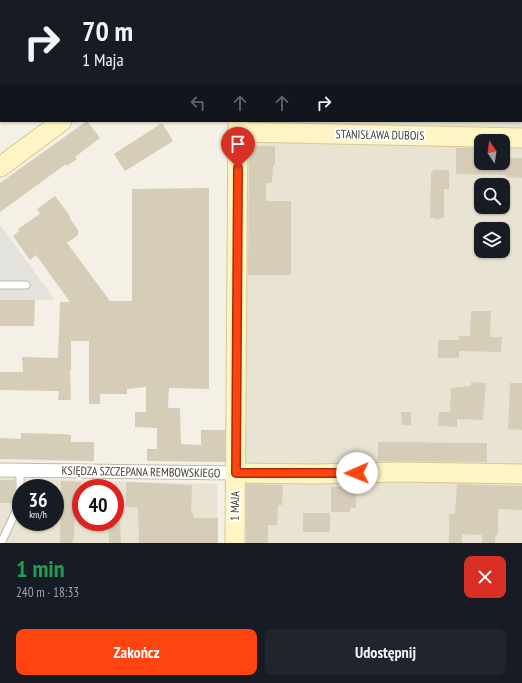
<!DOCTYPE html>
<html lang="pl">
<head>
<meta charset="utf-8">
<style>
	:root { --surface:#171b24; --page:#20242c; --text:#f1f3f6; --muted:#9ea1a6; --accent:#ff4410 }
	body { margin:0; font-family:"PT Sans Narrow",sans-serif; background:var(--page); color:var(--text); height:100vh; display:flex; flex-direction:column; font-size:15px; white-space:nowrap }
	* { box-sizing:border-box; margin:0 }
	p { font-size:13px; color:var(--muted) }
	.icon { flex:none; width:22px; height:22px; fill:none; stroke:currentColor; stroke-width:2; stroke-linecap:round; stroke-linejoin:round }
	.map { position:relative; height:543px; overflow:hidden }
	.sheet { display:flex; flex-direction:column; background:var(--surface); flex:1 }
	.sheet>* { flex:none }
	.guide { position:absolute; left:0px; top:0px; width:522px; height:122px; box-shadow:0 1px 3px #0004; background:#171b24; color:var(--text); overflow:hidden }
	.needle { width:26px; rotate:347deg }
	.buttons { position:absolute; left:474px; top:134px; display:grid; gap:8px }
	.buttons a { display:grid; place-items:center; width:36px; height:36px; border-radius:8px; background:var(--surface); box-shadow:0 1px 3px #0004; font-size:20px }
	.speed { position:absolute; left:12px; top:479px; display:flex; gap:8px; font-size:20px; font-weight:700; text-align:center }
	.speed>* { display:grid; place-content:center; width:52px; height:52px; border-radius:50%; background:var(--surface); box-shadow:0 1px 3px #0004; line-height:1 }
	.speed small { font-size:10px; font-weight:400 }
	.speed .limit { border:6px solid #d22; background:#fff; color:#111 }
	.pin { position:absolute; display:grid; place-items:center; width:34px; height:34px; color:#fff; margin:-41px -17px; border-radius:50% 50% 50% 0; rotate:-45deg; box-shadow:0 0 4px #0007 }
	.pin .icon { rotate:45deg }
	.me { position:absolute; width:44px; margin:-22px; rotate:269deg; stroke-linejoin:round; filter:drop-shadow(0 0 3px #0008) }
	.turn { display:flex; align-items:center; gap:14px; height:84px; padding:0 16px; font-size:18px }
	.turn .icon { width:52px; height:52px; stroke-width:2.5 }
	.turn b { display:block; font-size:28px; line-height:34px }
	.lanes { display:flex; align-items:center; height:38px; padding:0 16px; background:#0003; justify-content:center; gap:20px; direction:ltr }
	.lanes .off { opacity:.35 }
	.round { display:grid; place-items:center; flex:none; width:42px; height:42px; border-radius:8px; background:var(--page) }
	.headline { display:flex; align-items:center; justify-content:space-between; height:68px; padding:0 16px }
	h1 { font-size:24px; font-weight:700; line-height:30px; color:#1e9e55 }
	.button { display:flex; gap:8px; margin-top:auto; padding:8px 16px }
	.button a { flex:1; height:46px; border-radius:8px; background:var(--accent); color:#fff; font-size:16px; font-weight:700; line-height:46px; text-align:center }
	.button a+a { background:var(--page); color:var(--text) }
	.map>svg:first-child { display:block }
	.residential { fill:#e8e3d2; fill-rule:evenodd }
	.parking { fill:#e4e2dd }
	.building { fill:#d6cdb9 }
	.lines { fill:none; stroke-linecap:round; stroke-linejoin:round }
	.lane-casing { stroke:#c0b9a7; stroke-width:9 }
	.street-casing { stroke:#c0b9a7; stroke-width:15 }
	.secondary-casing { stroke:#d7c991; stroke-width:21 }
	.path { stroke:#c3b697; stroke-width:2; stroke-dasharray:2 2; stroke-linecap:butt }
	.lane { stroke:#fff; stroke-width:7 }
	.street { stroke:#fff; stroke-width:13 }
	.secondary { stroke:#fff4c3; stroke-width:19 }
	.route-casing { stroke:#a62c0a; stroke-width:10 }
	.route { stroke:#ff4410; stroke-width:7 }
	.labels { text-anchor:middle; stroke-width:4; stroke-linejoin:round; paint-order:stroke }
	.street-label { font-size:12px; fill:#464034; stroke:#fff }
</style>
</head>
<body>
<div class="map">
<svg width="522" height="543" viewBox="0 0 522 543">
	<rect width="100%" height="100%" fill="#f4f0e5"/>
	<!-- residential -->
	<g class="residential">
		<path d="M302,0H522V543H245L248,121H521V1H292ZM481,141H503V163H481ZM481,185H503V207H481ZM481,229H503V251H481Z"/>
		<path d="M0,478L217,484V543H0ZM21,488H55V522H21ZM81,488H115V522H81Z"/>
	</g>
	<!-- parking -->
	<polygon class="parking" points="0,225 55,300 0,300"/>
	<!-- building -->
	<g class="building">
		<polygon points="87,121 100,138 75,157 77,159 67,166 66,164 0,212 0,183"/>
		<polygon points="162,123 173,141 125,171 114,154"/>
		<polygon points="249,146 275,146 275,165 273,165 272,183 266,183 266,201 291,201 291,275 248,275"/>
		<polygon points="456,148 481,148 481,163 508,163 508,158 522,158 522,178 506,177 506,175 456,174"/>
		<polygon points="434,170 449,170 449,189 444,189 444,218 440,218 437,220 435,218 430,218 431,173"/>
		<polygon points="209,188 209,389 169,388 168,408 180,408 181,444 201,445 201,430 225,430 225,462 147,461 147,449 157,449 157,428 135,427 135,412 146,412 146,387 127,389 127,394 100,394 100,404 89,404 89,341 71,341 71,370 70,370 71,400 58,400 59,391 0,390 0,372 23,372 22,357 58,358 60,302 70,302 36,255 30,260 13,236 19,231 18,229 40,214 37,209 55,196 70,216 70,219 78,230 78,235 67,243 110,301 132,301 132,189"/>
		<polygon points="0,300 35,300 34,326 0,326"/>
		<polygon points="471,311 491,311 490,337 502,337 501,352 459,351 459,358 438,358 438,340 459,340 459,336 470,336"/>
		<polygon points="471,382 486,383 483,420 457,419 457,427 438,426 439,412 450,412 451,388 471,386"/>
		<polygon points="510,383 522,383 522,430 508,429"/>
		<polygon points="401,412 411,412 411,425 402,425"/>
		<polygon points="21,433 64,434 71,435 71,442 94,442 94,461 0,459 0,438 21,439"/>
		<polygon points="378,442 487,443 487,462 378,461"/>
		<polygon points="0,480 15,480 14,503 0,503"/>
		<polygon points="61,481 81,482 81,508 75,508 74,536 73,542 70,543 60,543"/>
		<polygon points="126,482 192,485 191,513 193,513 194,518 218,518 218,543 139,543 138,508 126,507"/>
		<polygon points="246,484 283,485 282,505 278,505 277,525 268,525 268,543 246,543"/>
		<polygon points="457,484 522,486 522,510 498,509 498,535 495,535 495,543 482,543 482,535 462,534 462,543 449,543 449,514 455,514"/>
		<polygon points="350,486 356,487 356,508 350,508 350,512 331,512 331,487"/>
		<rect x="303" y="513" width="27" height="19"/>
		<polygon points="120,523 121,543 109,543 108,524"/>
	</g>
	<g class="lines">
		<defs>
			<g id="lane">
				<polyline points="0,285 26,285"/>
				<polyline points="1,543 20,503 20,470"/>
			</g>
			<polyline id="street" points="0,470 236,473"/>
			<g id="secondary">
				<polyline points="226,0 227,1"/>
				<polyline points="238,132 522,138"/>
				<polyline points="0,167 62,121"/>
				<polyline points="236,473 316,474 398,472 522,474"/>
				<polyline points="235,543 238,121"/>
			</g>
		</defs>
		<!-- lane casing -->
		<use href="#lane" class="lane-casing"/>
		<!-- street casing -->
		<use href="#street" class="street-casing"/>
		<!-- secondary casing -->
		<use href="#secondary" class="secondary-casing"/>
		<!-- path -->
		<polyline class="path" points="197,1 197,0"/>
		<!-- lane -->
		<use href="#lane" class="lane"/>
		<!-- street -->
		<use href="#street" class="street"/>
		<!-- secondary -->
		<use href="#secondary" class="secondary"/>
	</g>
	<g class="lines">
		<defs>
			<polyline id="route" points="238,168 236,473 357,473"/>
		</defs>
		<!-- route casing -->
		<use href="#route" class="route-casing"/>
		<!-- route -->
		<use href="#route" class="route"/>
	</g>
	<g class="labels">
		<!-- street labels -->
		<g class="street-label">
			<text transform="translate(380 135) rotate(1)" y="4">STANISŁAWA DUBOIS</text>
			<text transform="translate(141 472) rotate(1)" y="4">KSIĘDZA SZCZEPANA REMBOWSKIEGO</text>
			<text transform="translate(235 506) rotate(-89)" y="4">1 MAJA</text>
		</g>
	</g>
</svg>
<div class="buttons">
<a><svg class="needle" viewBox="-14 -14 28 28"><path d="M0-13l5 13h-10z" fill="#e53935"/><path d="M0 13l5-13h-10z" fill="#9ea1a6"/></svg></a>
<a><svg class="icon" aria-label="search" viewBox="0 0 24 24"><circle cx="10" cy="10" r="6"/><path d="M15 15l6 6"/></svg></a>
<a><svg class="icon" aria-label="layers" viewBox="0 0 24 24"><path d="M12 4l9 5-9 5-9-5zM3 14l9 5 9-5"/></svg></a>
</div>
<div class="speed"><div>36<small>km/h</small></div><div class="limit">40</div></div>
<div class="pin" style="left:238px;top:168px;background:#d93025"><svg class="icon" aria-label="arrive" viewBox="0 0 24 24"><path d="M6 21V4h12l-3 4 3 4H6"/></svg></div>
<svg class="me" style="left:357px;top:473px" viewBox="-20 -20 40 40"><circle r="19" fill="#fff"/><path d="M0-13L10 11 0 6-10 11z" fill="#ff4410"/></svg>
<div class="guide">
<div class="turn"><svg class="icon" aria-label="right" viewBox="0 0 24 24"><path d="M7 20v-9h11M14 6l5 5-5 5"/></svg><div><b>70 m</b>1 Maja</div></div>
<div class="lanes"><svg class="icon off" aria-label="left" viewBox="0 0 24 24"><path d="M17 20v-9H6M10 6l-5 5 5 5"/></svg><svg class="icon off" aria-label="ahead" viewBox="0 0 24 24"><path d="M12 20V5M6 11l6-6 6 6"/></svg><svg class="icon off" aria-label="ahead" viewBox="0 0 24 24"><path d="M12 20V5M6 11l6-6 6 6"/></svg><svg class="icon" aria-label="right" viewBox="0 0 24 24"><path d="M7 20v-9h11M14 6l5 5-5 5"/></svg></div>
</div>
</div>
<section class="sheet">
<div class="headline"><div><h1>1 min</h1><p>240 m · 18:33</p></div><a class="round" style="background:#d93025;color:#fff"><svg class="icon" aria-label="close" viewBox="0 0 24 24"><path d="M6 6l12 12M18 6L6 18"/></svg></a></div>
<div class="button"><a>Zakończ</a><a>Udostępnij</a></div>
</section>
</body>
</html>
